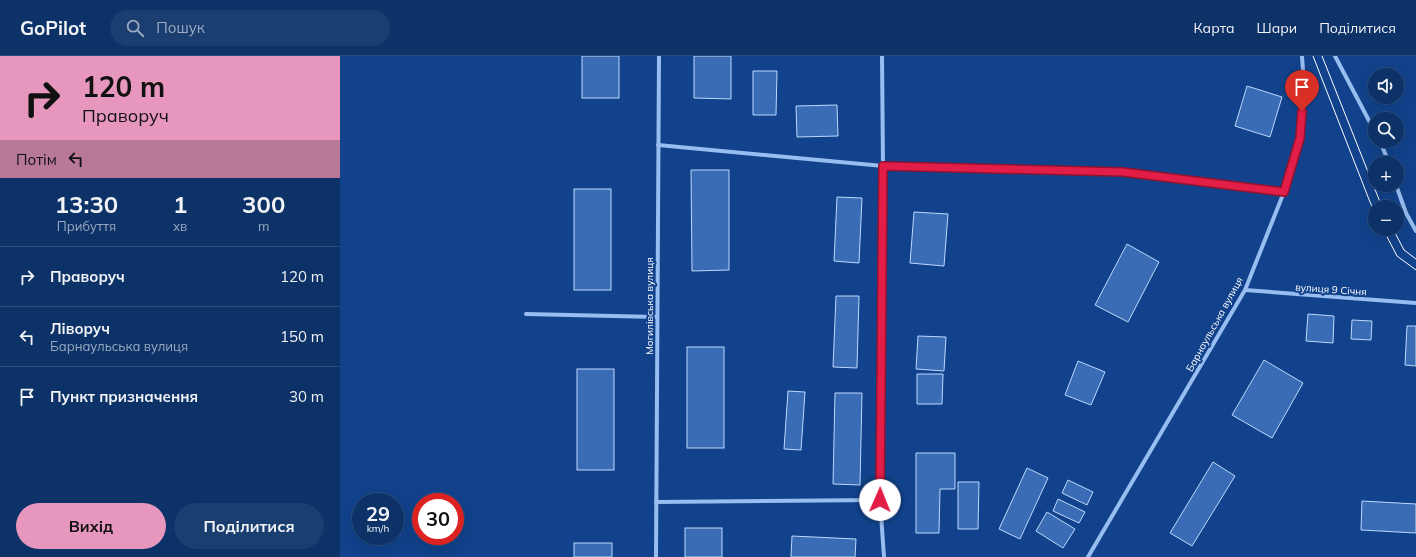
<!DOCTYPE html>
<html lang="uk">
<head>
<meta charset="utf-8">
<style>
	:root { --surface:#0d3268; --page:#1b3e71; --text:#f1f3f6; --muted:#9aaac0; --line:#2d4d7c; --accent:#e797bd }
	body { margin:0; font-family:Mulish,sans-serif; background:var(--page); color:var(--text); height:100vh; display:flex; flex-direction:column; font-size:15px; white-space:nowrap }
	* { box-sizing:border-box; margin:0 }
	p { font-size:13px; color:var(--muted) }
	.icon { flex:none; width:22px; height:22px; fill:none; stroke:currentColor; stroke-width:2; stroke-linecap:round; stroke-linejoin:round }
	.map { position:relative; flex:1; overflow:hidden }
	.sheet { display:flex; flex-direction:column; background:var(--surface); width:340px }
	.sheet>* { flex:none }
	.guide { background:#e797bd; color:#111; overflow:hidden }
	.controls { position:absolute; left:1028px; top:12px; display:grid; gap:8px }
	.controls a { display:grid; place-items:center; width:36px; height:36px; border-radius:50%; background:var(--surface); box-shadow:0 4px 16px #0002,0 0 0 1px var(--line); font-size:20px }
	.speed { position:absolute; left:12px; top:437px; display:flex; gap:8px; font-size:20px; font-weight:700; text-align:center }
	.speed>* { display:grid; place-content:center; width:52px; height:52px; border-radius:50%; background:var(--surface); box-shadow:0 4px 16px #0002,0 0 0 1px var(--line); line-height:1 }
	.speed small { font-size:10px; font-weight:400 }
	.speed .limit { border:6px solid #d22; background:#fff; color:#111 }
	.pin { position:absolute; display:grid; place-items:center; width:34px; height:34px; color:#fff; margin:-41px -17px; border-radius:50% 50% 50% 0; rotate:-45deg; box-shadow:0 0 4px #0007 }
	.pin .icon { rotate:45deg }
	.me { position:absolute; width:44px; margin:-22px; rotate:1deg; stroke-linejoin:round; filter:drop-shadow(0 0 3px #0008) }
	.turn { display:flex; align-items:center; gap:14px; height:84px; padding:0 16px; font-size:18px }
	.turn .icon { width:52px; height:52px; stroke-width:2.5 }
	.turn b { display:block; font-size:28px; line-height:34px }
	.then { display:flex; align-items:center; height:38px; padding:0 16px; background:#0003; gap:8px; font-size:15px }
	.eta { display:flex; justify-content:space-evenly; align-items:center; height:68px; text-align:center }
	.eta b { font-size:24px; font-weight:700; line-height:28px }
	.primary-button { display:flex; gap:8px; margin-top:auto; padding:8px 16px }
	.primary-button a { flex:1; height:46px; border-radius:24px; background:var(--accent); color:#111; font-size:16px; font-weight:700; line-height:46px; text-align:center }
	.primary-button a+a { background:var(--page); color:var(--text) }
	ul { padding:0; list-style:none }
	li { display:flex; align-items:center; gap:12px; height:60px; padding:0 16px; border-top:1px solid var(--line) }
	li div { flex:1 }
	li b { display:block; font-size:15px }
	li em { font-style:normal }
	header { display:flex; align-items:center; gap:24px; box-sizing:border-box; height:56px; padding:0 20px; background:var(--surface); border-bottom:1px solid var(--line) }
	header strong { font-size:19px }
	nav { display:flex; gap:22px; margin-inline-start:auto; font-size:14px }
	.search { width:280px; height:36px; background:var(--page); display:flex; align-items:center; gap:10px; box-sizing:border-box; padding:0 14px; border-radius:22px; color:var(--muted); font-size:15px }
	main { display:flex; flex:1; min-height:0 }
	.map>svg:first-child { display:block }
	.building { fill:#396cb5; stroke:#bed8fd }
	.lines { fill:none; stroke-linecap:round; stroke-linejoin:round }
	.street { stroke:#98bdf1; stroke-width:4 }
	.tram { stroke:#fff; stroke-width:1 }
	.route-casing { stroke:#92132f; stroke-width:10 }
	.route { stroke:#e11d48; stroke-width:7 }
	.labels { text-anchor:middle; stroke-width:4; stroke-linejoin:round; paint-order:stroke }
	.street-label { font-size:10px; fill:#fff; stroke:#11428b }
</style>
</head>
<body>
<header>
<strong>GoPilot</strong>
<div class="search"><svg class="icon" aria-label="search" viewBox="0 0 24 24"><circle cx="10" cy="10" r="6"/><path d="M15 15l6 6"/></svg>Пошук</div>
<nav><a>Карта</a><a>Шари</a><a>Поділитися</a></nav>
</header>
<main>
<section class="sheet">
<div class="guide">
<div class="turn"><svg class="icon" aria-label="right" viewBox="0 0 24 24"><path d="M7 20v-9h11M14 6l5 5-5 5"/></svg><div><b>120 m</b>Праворуч</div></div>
<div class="then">Потім<svg class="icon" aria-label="left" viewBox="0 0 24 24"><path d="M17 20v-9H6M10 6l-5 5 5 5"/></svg></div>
</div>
<div class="eta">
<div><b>13:30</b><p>Прибуття</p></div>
<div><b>1</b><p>хв</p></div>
<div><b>300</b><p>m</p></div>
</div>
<ul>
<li><svg class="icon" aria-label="right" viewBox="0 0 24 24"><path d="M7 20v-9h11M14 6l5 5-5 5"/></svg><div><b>Праворуч</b></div><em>120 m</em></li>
<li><svg class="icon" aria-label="left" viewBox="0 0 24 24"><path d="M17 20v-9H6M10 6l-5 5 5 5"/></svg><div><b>Ліворуч</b><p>Барнаульська вулиця</p></div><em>150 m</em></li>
<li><svg class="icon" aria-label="arrive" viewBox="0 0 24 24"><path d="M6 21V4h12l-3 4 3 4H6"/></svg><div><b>Пункт призначення</b></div><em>30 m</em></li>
</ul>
<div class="primary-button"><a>Вихід</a><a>Поділитися</a></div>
</section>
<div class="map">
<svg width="1076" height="501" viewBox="0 0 1076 501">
	<rect width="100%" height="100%" fill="#11428b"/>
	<!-- building -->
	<g class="building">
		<rect x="242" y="0" width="37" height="42"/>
		<polygon points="354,0 391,0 391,43 354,42"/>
		<polygon points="413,15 437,15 436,59 413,59"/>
		<polygon points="907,30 942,41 930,81 895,70"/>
		<polygon points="497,49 498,80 457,81 456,50"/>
		<polygon points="351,114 389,114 389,214 352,215"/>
		<rect x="234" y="133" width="37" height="101"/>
		<polygon points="497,141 522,142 519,207 494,205"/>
		<polygon points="574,156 608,158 604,210 570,207"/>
		<polygon points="787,188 819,206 788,266 755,249"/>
		<polygon points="496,240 519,240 517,312 493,311"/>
		<polygon points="968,258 994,260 993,287 966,285"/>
		<polygon points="1012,264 1032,265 1031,284 1011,283"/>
		<polygon points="1067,270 1076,270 1076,310 1065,309"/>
		<polygon points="578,280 606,281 604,315 576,313"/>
		<rect x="347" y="291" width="37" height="101"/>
		<polygon points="924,304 963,327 932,382 892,359"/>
		<polygon points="738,305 765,316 751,349 725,339"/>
		<rect x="237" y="313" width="37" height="101"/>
		<polygon points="577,318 603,318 602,348 577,348"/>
		<polygon points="448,335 465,336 461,394 444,393"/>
		<polygon points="495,337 522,337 520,429 493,428"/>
		<polygon points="576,397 615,397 615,433 600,433 599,477 576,477"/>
		<polygon points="873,406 895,420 852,490 830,477"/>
		<polygon points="687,412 708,422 680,483 659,473"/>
		<polygon points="728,424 753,436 747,449 722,437"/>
		<polygon points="618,426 639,426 638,473 618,473"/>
		<polygon points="718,443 745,456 739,467 713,455"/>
		<polygon points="1022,445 1076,448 1076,477 1021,474"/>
		<polygon points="707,456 735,473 723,492 696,475"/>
		<rect x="345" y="472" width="37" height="29"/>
		<polygon points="452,480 516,483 515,501 451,501"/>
		<rect x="234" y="487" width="38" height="14"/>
	</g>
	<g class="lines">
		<!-- street -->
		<g class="street">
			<polyline points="542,0 543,110 540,444 544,501"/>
			<polyline points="995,0 1035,76"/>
			<polyline points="1040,85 1049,107"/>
			<polyline points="318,89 543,110 783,116 944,136"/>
			<polyline points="1056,129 1066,157 1076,175"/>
			<polyline points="905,234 1076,247"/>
			<polyline points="186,258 317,261"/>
			<polyline points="316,446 540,444"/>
			<polyline points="316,501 319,0"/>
			<polyline points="748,501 905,234 944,136 960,82 964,29 962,0"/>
		</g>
		<!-- tram -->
		<g class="tram">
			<polyline points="973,0 1030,146 1035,157"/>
			<polyline points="982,0 1042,151"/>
			<polyline points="1043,173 1057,200 1076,214"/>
			<polyline points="1053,173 1064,194 1076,203"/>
		</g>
	</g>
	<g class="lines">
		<defs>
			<polyline id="route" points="540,444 543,110 783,116 944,136 960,82 962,55"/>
		</defs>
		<!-- route casing -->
		<use href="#route" class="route-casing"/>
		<!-- route -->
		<use href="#route" class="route"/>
	</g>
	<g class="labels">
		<!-- street labels -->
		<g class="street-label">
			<text transform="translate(991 233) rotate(4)" y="4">вулиця 9 Січня</text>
			<text transform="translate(309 250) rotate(-90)" y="4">Могилівська вулиця</text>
			<text transform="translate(874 268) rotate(-61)" y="4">Барнаульська вулиця</text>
		</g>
	</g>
</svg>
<div class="controls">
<a><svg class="icon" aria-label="sound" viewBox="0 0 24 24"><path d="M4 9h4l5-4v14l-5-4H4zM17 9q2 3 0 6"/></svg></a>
<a><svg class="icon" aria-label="search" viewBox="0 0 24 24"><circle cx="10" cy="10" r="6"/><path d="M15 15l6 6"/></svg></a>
<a>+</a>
<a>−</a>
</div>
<div class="speed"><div>29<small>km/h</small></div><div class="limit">30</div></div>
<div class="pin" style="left:962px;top:55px;background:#d93025"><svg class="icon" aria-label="arrive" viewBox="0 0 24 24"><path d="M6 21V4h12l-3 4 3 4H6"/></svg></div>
<svg class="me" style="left:540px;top:444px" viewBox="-20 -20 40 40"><circle r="19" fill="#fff"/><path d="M0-13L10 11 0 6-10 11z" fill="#e11d48"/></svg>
</div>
</main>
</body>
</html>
